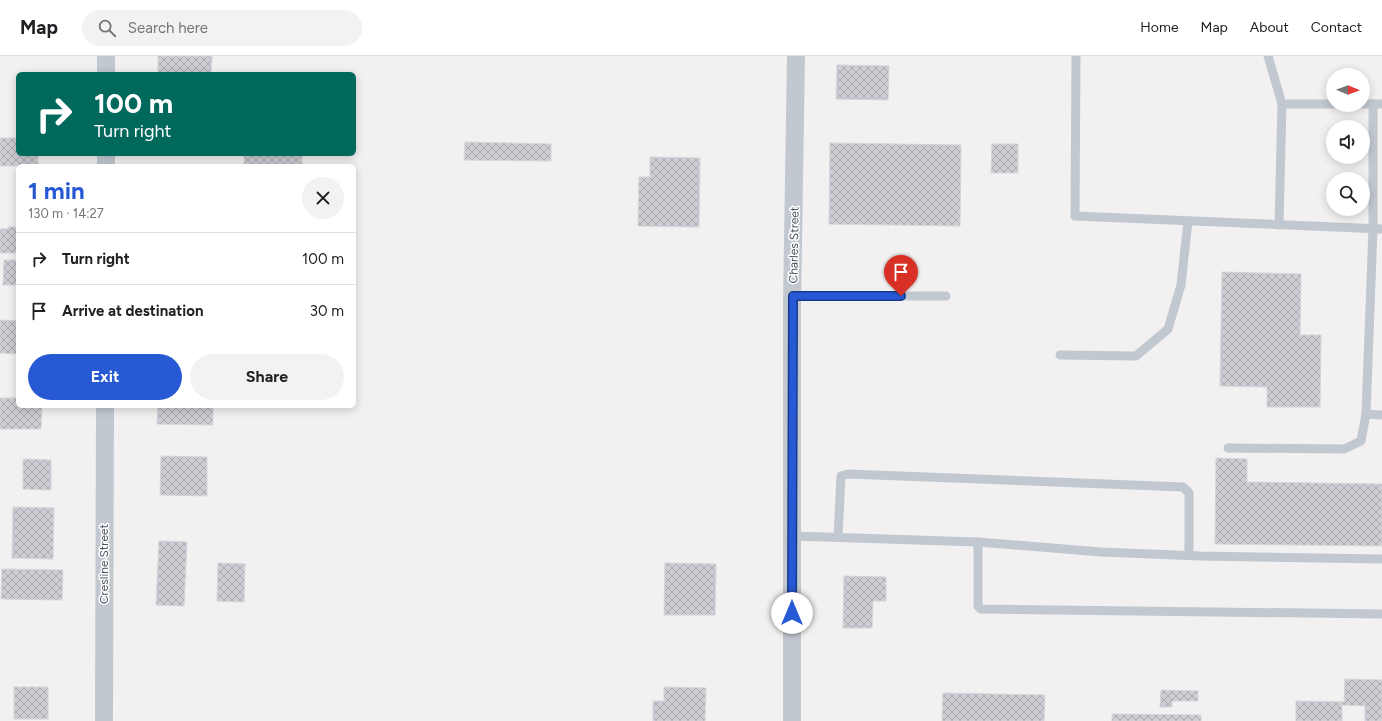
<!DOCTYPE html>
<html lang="en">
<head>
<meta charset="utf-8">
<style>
	:root { --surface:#fff; --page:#f2f2f2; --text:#202124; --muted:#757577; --line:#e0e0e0; --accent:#2759d5 }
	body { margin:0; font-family:Figtree,sans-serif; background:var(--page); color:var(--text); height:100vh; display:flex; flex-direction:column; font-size:15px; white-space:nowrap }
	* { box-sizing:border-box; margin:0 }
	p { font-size:13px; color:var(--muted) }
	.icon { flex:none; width:22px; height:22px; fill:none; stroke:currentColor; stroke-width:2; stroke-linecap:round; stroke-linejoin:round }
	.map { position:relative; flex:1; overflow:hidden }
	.drawer { position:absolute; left:16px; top:108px; width:340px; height:244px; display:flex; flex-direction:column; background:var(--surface); border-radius:6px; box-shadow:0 2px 10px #0003 }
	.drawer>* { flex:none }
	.banner { position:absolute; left:16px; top:16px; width:340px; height:84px; border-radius:6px; box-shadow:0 2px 10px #0003; background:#00695c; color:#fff; overflow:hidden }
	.needle { width:26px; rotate:91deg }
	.tools { position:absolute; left:1326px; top:12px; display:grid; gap:8px }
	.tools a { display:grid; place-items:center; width:44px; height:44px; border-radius:50%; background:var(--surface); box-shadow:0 2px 10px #0003; font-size:20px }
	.pin { position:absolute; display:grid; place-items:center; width:34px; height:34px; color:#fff; margin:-41px -17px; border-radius:50% 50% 50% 0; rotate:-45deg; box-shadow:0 0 4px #0007 }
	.pin .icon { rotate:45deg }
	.me { position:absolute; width:44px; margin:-22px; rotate:0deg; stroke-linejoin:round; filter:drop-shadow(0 0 3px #0008) }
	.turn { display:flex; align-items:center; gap:14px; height:84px; padding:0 12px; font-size:18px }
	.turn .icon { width:52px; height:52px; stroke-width:2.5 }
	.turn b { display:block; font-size:28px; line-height:34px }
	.round { display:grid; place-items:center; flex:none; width:42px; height:42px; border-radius:21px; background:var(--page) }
	.head { display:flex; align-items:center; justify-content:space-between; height:68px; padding:0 12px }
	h1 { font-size:24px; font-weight:700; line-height:30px; color:var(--accent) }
	.action { display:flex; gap:8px; margin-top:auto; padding:8px 12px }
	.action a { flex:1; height:46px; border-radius:24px; background:var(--accent); color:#fff; font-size:16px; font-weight:700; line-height:46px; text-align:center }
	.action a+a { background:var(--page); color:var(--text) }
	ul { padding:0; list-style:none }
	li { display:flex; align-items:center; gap:12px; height:52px; padding:0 12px; border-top:1px solid var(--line) }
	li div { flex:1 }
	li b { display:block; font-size:15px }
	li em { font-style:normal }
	header { display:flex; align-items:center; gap:24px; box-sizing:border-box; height:56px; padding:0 20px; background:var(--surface); border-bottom:1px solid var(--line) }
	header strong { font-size:19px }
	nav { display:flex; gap:22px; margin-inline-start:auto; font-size:14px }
	.search { width:280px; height:36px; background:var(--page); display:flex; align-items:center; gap:10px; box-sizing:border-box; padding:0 14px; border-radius:22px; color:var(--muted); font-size:15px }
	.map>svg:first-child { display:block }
	.building { fill:url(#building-cross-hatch); stroke:#d4d5db }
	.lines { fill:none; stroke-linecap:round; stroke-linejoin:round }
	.service { stroke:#c1c8d0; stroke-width:9 }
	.minor { stroke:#c1c8d0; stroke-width:18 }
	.route-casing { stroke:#193a8a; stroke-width:10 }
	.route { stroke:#2759d5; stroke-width:7 }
	.labels { text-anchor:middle; stroke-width:3; stroke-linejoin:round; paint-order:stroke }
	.street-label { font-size:12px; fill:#49505c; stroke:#fff }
</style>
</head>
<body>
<header>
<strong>Map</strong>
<div class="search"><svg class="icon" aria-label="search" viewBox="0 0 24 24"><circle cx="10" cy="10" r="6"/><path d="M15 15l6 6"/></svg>Search here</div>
<nav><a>Home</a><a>Map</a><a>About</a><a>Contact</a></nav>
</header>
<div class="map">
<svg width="1382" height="665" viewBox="0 0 1382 665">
	<defs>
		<pattern id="building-cross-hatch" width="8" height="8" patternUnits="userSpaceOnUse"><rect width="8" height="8" fill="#cdced4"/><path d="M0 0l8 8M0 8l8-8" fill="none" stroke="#a8aaaf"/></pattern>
	</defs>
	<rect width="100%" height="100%" fill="#f2f0f0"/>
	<!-- building -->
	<g class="building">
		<polygon points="158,0 212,0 211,18 158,18"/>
		<polygon points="837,9 889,10 888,44 836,43"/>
		<polygon points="0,82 18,82 18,98 38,98 38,110 0,110"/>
		<polygon points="465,86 551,88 551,105 464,104"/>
		<polygon points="830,87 961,89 960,170 829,168"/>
		<polygon points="992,88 1018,88 1018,117 991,117"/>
		<rect x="244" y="98" width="58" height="12"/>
		<polygon points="650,101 700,102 699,171 638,170 639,121 650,121"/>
		<polygon points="8,171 18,171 18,197 0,197 0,173 8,173"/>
		<polygon points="4,204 18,204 18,229 3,229"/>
		<polygon points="1222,216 1301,218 1300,279 1321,279 1320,351 1267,351 1267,331 1220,330"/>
		<polygon points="0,264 18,265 18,298 0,297"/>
		<polygon points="0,342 18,342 18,350 42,350 41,373 0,373"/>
		<polygon points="158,350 213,350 213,369 157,368"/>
		<polygon points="161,400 207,401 207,440 160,439"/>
		<polygon points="1216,402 1247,403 1247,426 1382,428 1382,490 1215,488"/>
		<polygon points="23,403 51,404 51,434 23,433"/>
		<polygon points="13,451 54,452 53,503 12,502"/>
		<polygon points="159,485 187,486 184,550 156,549"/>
		<polygon points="218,507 245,508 244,546 217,545"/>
		<polygon points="665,507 716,508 715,559 664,559"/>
		<polygon points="2,513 63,514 62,544 1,543"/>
		<polygon points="844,520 886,521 886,545 873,545 872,572 843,572"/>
		<polygon points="1345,623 1382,624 1382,665 1365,665 1365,650 1342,649 1342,665 1296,665 1296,645 1344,646"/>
		<rect x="14" y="631" width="34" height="32"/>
		<polygon points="664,631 706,632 705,665 653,665 653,645 664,645"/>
		<polygon points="1161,634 1198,635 1198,645 1172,645 1172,651 1160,651"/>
		<polygon points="943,637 1045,639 1044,665 942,665"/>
		<polygon points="1112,658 1201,659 1201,665 1112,665"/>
	</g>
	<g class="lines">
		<!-- service -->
		<g class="service">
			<polyline points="1076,0 1075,160 1382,173"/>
			<polyline points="1268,0 1282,48"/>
			<polyline points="1363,48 1382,48"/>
			<polyline points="1279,169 1282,48 1333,48"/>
			<polyline points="793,240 946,240"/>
			<polyline points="1060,299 1136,300 1168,273 1181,229 1188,165"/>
			<polyline points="1366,358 1382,359"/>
			<polyline points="1228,392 1344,393 1361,385 1366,358 1373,173 1373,48"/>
			<polyline points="792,480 978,486 1101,496 1200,500 1382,503"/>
			<polyline points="838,481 841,420 848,418 1183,431 1189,437 1189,499"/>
			<polyline points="978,486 978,550 981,553 1382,558"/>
		</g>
		<!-- minor -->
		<g class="minor">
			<polyline points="106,18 106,0"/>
			<polyline points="106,110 106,98"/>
			<polyline points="104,665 105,350"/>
			<polyline points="792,665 792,249 796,0"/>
		</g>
	</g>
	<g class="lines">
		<defs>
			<polyline id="route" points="792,557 793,240 901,240"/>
		</defs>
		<!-- route casing -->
		<use href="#route" class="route-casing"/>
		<!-- route -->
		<use href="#route" class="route"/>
	</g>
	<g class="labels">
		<!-- street labels -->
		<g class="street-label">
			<text transform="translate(794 189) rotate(-89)" y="4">Charles Street</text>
			<text transform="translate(104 508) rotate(-90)" y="4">Cresline Street</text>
		</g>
	</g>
</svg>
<div class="tools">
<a><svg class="needle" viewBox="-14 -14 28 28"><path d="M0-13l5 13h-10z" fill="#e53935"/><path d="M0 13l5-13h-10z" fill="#757577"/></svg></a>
<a><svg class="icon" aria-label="sound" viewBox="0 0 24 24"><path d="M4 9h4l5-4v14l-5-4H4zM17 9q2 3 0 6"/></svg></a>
<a><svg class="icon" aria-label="search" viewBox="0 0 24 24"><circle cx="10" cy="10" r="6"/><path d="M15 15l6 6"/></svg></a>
</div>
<div class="pin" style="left:901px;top:240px;background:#d93025"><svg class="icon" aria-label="arrive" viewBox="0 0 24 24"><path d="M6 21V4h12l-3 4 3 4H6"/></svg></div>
<svg class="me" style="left:792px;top:557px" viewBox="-20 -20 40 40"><circle r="19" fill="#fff"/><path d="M0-13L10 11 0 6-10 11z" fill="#2759d5"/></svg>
<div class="banner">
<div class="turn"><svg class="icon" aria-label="right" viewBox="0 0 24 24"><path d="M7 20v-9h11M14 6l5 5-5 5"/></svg><div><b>100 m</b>Turn right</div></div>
</div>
<section class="drawer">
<div class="head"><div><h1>1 min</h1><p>130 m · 14:27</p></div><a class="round"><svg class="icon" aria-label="close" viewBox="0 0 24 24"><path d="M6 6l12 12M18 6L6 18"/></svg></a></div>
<ul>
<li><svg class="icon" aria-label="right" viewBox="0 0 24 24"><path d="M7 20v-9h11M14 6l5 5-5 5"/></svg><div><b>Turn right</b></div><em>100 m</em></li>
<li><svg class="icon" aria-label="arrive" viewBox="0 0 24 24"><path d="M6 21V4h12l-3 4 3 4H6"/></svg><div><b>Arrive at destination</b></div><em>30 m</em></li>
</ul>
<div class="action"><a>Exit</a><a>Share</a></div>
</section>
</div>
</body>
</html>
